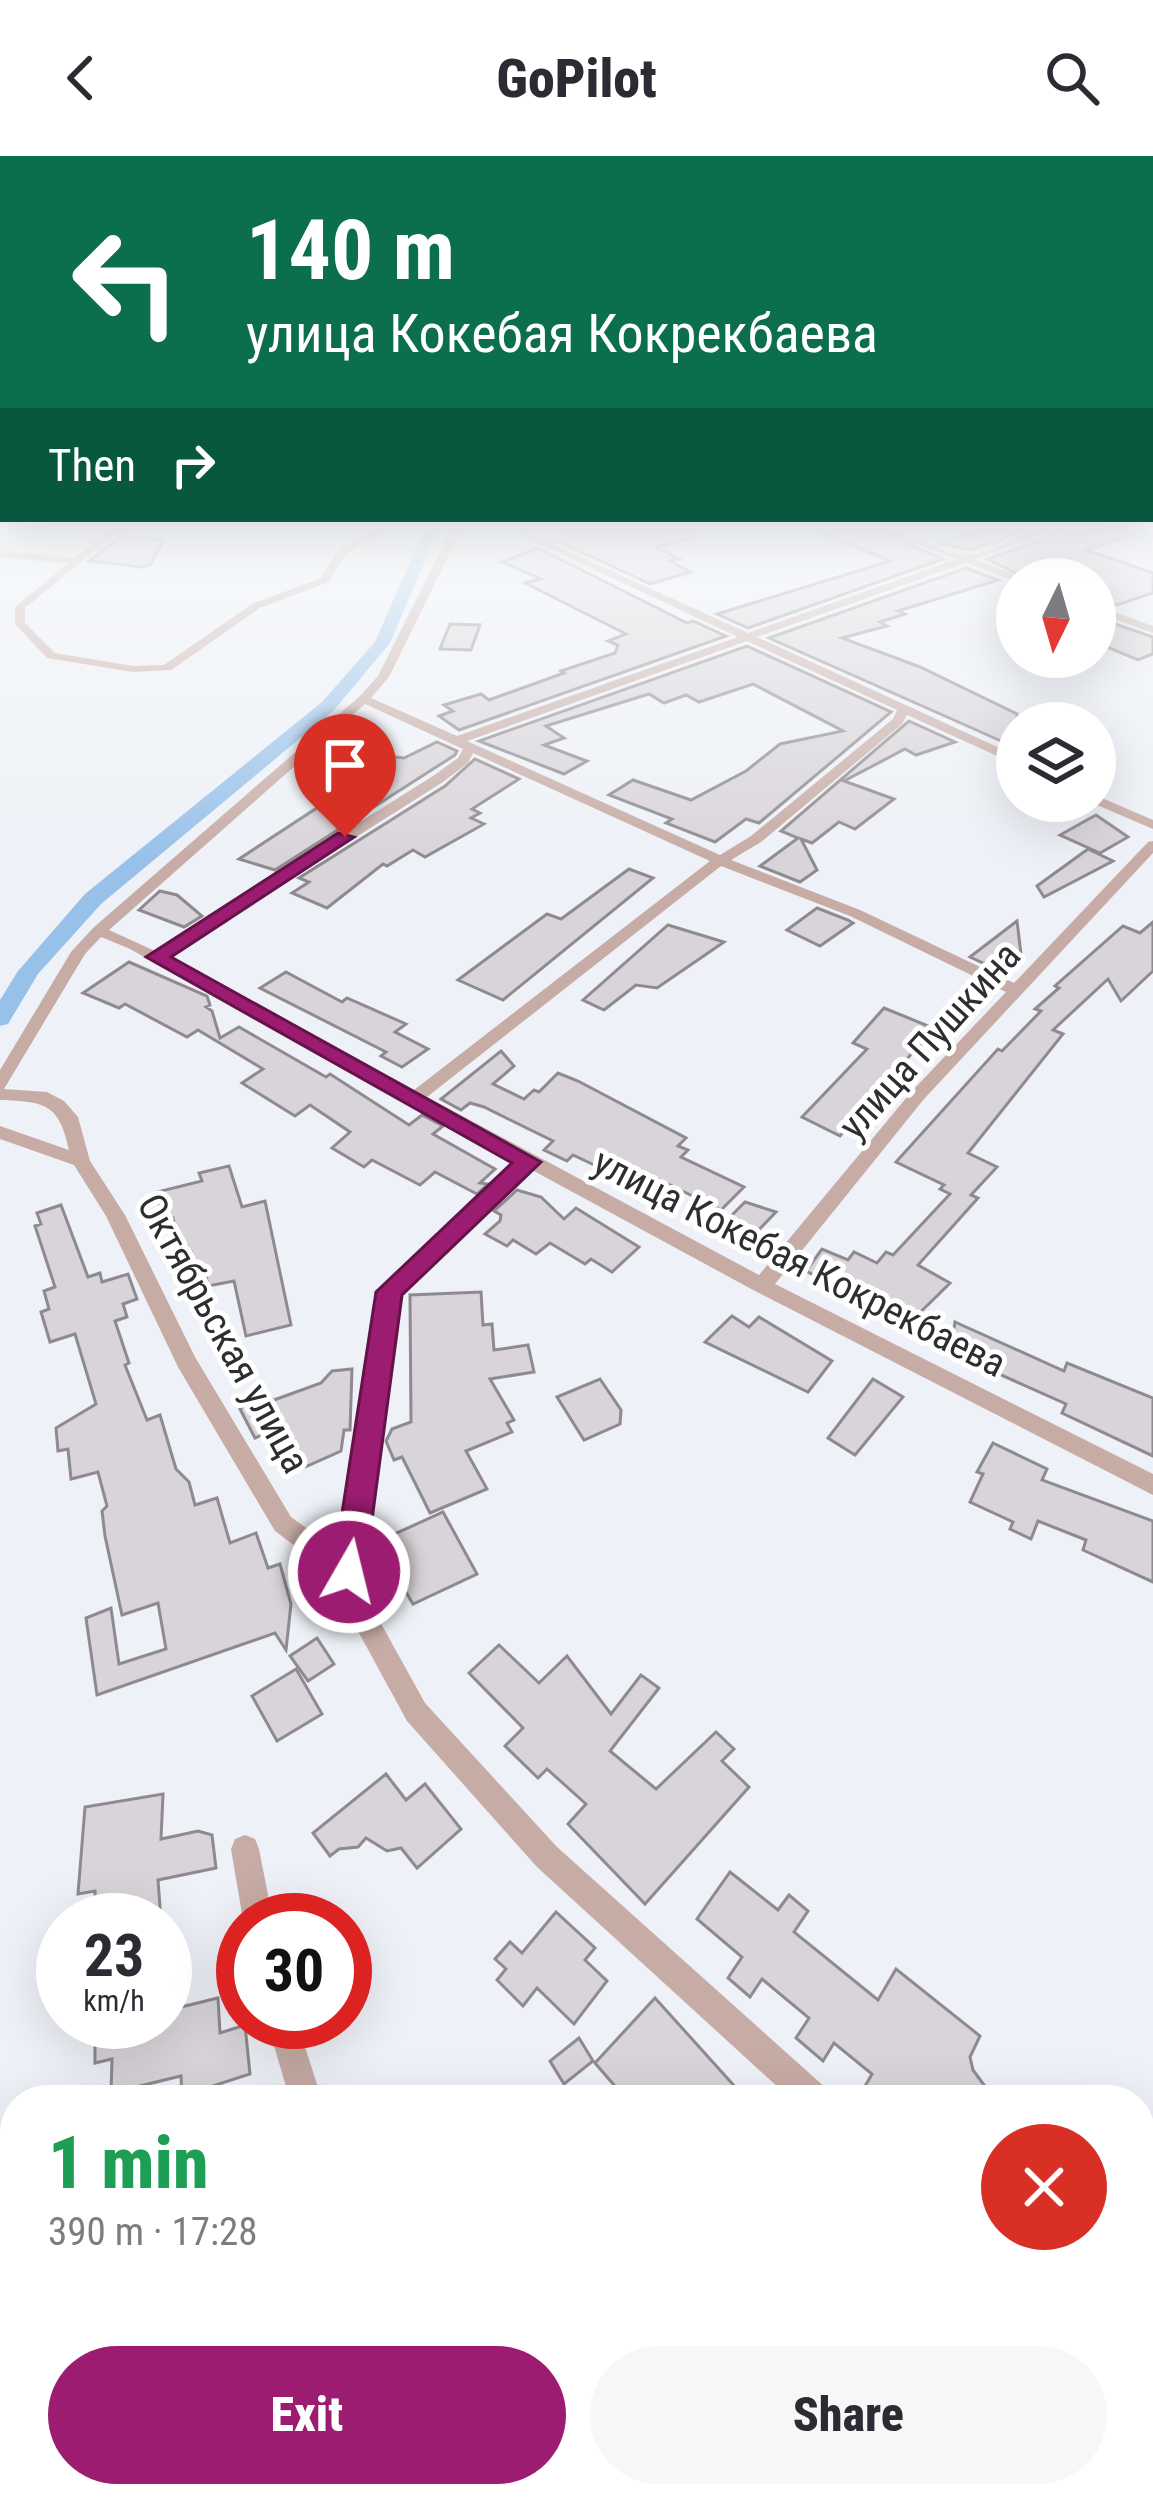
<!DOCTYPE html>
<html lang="en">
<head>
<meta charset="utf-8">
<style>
	:root { --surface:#fff; --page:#f7f7f7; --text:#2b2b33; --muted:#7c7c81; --accent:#9b1c71 }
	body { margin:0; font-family:"Roboto Condensed",sans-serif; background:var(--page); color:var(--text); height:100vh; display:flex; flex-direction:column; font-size:45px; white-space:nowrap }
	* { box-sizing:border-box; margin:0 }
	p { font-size:39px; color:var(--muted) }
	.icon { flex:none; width:66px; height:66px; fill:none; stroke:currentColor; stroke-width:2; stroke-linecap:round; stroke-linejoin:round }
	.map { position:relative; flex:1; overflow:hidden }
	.panel { position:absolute; left:0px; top:1929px; width:1155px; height:423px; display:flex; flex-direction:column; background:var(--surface); border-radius:48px 48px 0 0; box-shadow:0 12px 48px #0002 }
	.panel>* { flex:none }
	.top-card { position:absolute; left:0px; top:0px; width:1155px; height:366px; box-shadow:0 12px 48px #0002; background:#0b6e4f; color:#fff; overflow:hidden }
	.needle { width:78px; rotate:185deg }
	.fabs { position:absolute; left:996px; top:402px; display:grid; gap:24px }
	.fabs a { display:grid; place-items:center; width:120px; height:120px; border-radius:50%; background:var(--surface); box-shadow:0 12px 48px #0002; font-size:60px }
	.speed { position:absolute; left:36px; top:1737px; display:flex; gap:24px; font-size:60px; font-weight:700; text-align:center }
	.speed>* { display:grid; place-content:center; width:156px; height:156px; border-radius:50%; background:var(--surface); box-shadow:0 12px 48px #0002; line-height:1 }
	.speed small { font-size:30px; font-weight:400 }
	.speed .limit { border:18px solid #d22; background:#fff; color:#111 }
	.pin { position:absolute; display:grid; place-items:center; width:102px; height:102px; color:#fff; margin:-123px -51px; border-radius:50% 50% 50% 0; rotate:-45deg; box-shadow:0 0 12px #0007 }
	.pin .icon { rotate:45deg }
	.me { position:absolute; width:132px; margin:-66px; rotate:8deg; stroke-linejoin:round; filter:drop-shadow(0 0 9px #0008) }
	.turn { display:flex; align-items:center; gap:42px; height:252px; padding:0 48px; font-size:54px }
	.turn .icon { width:156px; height:156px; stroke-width:2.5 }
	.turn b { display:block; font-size:84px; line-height:102px }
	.then { display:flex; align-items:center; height:114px; padding:0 48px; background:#0003; gap:24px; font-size:45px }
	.round { display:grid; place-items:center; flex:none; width:126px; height:126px; border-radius:63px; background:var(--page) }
	.summary { display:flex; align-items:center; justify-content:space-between; height:204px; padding:0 48px }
	h1 { font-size:72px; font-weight:800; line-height:90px; color:#1e9e55 }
	.cta { display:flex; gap:24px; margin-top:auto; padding:24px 48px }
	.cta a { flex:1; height:138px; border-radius:72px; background:var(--accent); color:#fff; font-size:48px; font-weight:800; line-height:138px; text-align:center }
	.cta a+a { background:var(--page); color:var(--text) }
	header { display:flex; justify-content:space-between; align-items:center; height:156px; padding:0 48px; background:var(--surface); font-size:54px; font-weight:800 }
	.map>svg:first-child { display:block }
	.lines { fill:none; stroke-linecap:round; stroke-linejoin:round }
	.canal { fill:#98c1ea; fill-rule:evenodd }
	.building { fill:#d9d4d9; stroke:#8e8a8f; stroke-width:3 }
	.minor { fill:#c7aca5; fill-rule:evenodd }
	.route { fill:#9b1c71; stroke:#651249; stroke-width:3 }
	.labels { text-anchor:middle; stroke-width:10; stroke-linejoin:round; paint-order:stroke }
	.street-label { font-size:39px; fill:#2d2e30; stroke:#fff }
</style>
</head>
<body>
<header><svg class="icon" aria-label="back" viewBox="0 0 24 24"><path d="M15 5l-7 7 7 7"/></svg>GoPilot<svg class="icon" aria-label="search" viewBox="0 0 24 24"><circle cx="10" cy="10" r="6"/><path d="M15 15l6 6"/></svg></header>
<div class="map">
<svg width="1153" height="2351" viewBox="0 0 1153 2351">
	<rect width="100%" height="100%" fill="#eef1f7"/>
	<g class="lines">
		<!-- canal -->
		<polygon class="canal" points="424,374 438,374 390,487 334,554 101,748 38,818 8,868 0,870 0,844 18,815 85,738 322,546 375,486"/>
	</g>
	<!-- building -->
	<g class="building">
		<polygon points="557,374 693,374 694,382 657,391 679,403 670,405 691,416 650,428 560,386 576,382"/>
		<polygon points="815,374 877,374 943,403 748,472 717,458 890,405"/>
		<polygon points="983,374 1022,376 970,394 939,387"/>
		<polygon points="1057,374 1134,374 1135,378 1086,394 1153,417 1153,437 1117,449 1095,441 1095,423 1028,423 987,403 1044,384"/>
		<polygon points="122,380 164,384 150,409 143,411 89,405"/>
		<polygon points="538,392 687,467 693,465 726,480 459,574 439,560 453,555 444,549 481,538 489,544 564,517 561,515 615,497 618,489 608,485 626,478 525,427 541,423 502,406"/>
		<polygon points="966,412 998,424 898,455 905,458 880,466 887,470 842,482 920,511 1017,558 1017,592 769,482"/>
		<polygon points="1095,461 1153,481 1153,498 1138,504 1095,486"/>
		<polygon points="450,468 480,469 471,494 440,493"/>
		<polygon points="747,490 891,556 759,667 746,663 715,686 666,667 672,663 609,639 633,624 691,644 746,615 780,588 843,575 753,528 699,546 686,539 664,547 649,538 546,570 564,582 544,589 587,605 564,618 479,585"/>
		<polygon points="909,565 955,586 916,599 905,593 844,625 894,643 855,673 839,666 812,687 801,683 817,714 800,726 760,710 798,682 781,675"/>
		<polygon points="437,586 457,595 455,599 275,714 239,703 332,642 324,639 360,618 368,621 387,600 404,602"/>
		<polygon points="475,603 519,623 472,653 480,657 471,662 484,668 425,701 413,694 387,710 383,708 327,752 292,737 309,726 299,722 445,630"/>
		<polygon points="1096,659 1128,681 1100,697 1060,679"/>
		<polygon points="1088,693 1113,705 1044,741 1037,730"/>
		<polygon points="629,713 653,722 503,844 458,824 547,758 561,763"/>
		<polygon points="160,735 177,739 202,760 184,771 139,754"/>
		<polygon points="817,752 848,764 853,767 820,790 787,774"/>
		<polygon points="1017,765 1021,798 996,813 970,801"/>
		<polygon points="1153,766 1153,815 1121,845 1108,823 1053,874 1063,878 968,997 997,1011 971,1039 978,1042 918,1109 950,1127 938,1139 908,1168 853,1133 849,1138 806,1115 822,1093 848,1104 854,1096 877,1107 886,1096 893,1099 950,1038 940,1033 944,1029 896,1006 998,893 1002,895 1041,855 1035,853 1059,832 1055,830 1123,770 1140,777"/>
		<polygon points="668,769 724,786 657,832 636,829 604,854 583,844"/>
		<polygon points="129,806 207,840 210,849 206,851 212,855 220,882 239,871 326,921 330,918 409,969 422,959 443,970 433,978 495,1013 480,1027 488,1028 477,1038 435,1016 420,1029 372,1004 364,1011 332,992 350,976 310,949 295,960 242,927 263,913 198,874 187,881 125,848 119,852 83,837"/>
		<polygon points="286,816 342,846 347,842 406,868 395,876 428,893 402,911 381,900 386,896 260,832"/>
		<polygon points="884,852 938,874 913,896 840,980 802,961 867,893 853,887"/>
		<polygon points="501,895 514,910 493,928 524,943 534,934 539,936 558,917 578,925 686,982 678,990 688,994 681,1001 744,1031 721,1054 658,1023 647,1034 573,999 567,1005 544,994 553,985 484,951 470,947 461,954 441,943"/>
		<polygon points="229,1010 242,1051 265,1045 291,1169 246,1180 234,1125 208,1130 206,1120 194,1122 191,1096 181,1099 173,1062 163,1064 157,1036 202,1025 199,1017"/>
		<polygon points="517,1034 541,1041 564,1063 576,1052 639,1091 612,1116 591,1103 585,1108 550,1087 536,1098 513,1084 507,1090 485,1078 500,1065 501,1059 494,1055"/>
		<polygon points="745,1046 776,1056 747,1086 719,1072"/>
		<polygon points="61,1049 88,1121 100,1117 102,1126 128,1118 137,1143 123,1148 127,1161 115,1165 129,1207 125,1209 147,1264 160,1259 176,1313 189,1326 195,1349 217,1342 230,1387 256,1377 268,1412 280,1408 291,1448 286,1494 275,1477 97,1539 86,1462 111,1452 119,1508 166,1493 158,1447 122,1459 105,1380 102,1355 107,1350 98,1316 71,1323 68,1293 58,1295 56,1272 96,1248 75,1178 50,1186 41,1156 49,1153 44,1135 55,1131 35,1070 41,1068 37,1057"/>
		<polygon points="481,1136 483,1169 492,1168 494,1194 528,1189 534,1216 490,1223 514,1264 507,1267 512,1276 466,1295 487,1333 430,1357 402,1301 394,1304 386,1285 392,1273 411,1266 410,1139"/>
		<polygon points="732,1160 749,1171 759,1161 832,1205 808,1236 705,1186"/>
		<polygon points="955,1166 1064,1215 1067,1207 1153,1242 1153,1300 1062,1257 1066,1248 950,1196"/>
		<polygon points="352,1213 350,1274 344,1274 341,1295 296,1315 275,1273 255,1282 240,1253 259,1235 274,1244 321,1227 332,1215"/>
		<polygon points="600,1223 621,1254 620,1268 584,1284 557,1241"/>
		<polygon points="873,1223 903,1241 855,1299 828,1282"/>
		<polygon points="993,1287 1047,1313 1042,1324 1153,1365 1153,1426 1083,1394 1086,1384 1038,1365 1031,1383 1010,1373 1013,1366 970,1346 983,1318 977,1316"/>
		<polygon points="443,1356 477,1418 413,1448 377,1386"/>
		<polygon points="317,1482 334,1508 308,1525 290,1500"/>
		<polygon points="499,1489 539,1527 567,1500 611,1558 641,1519 659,1532 610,1595 656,1633 716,1576 734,1593 722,1605 749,1631 645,1748 568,1668 586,1648 547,1613 538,1622 505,1590 523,1572 469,1517"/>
		<polygon points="296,1513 322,1558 277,1585 252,1540"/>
		<polygon points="386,1618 406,1644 425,1628 461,1673 417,1712 401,1692 387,1695 366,1682 358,1691 339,1693 330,1700 313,1677"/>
		<polygon points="163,1638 161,1683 198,1675 212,1679 216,1712 158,1724 161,1764 96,1764 95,1735 78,1738 85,1651"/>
		<polygon points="730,1716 778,1754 789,1739 808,1755 794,1776 878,1844 896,1813 980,1880 970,1901 973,1914 995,1944 929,1944 914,1933 907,1944 857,1944 872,1918 834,1887 823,1905 796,1882 809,1862 762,1823 750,1841 728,1822 742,1801 697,1763"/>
		<polygon points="556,1756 595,1792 585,1804 607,1825 574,1868 537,1832 523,1850 497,1824 506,1813 495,1803 510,1786 522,1797"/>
		<polygon points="218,1842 220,1877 245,1869 250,1918 182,1940 181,1920 111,1937 112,1903 95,1907 95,1871 118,1866 165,1866 165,1855"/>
		<polygon points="655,1842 747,1944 627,1944 595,1907"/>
		<polygon points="579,1882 593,1905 564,1928 550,1905"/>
	</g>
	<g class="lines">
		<!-- minor -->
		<g class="minor">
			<polygon points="109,374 120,374 25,452 25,467 55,497 133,510 164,509 252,448 321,422 337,395 373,374 385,374 345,399 329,426 260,452 171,514 133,516 47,502 15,468 15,451 68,407 0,401 0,395 74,402"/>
			<path d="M451,374H461L389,521L371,542L457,580L738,481L510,374H522L748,477L956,403L881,374C911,374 934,395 962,399C984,402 1024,374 1053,374L975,403L1024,423L1015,425L966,407L757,481L1017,600V609L907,559L902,568L761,686L731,704L860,754L1014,827L1148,686L1153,685V697L924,943L775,1128L1153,1318V1339L755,1135L532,1014L399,1138L361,1416L379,1464L425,1547L557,1691L827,1933L832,1944H792L537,1711L407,1565L359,1477L339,1423L275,1375L178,1211L106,1060L74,1009L0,983V970L69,994C59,947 45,946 0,944V914L71,796L93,772L360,540L378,520ZM747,485L897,554L893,563L751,680L720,699L467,585ZM365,548L463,593L458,602L433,620L155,795L109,774ZM473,597L710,705L414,934L167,801L443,626L468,607ZM721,710L850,760L1006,836L912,935L759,1119L427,941ZM101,781L128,792L518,1006L379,1135L340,1396L291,1361L195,1201L125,1059L90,1005L78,961L64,945L47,936L4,933L85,798Z"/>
			<polygon points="1095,449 1153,470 1153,477 1095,456"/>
			<polygon points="1095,639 1153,664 1153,673 1090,646 1095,645"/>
			<polygon points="245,1679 255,1683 259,1693 273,1764 243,1764 231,1693 235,1683"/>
			<polygon points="267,1866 297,1866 322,1944 290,1944"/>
			<polygon points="1140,2216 1153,2222 1153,2264 1140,2259"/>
			<polygon points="409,2337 449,2337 455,2351 415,2351"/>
			<polygon points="614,2337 662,2337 655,2351 607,2351"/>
		</g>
	</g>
	<!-- sky -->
	<linearGradient id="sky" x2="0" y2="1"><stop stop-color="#88b9e9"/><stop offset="0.53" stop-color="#f7f9fb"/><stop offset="1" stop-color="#f7f9fb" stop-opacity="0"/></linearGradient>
	<rect width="1153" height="703" fill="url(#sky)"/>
	<!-- route -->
	<polygon class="route" points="338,677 354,681 171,801 541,1006 402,1139 365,1416 360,1426 349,1430 338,1426 333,1416 376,1136 512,1007 146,801"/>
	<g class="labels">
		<!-- street labels -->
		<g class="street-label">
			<text transform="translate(929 884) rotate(-48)" y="14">улица Пушкина</text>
			<text transform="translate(800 1106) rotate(27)" y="14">улица Кокебая Кокрекбаева</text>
			<text transform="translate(224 1177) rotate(61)" y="14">Октябрьская улица</text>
		</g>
	</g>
</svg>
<div class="fabs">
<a><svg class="needle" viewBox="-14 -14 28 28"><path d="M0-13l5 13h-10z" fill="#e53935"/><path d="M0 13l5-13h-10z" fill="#7c7c81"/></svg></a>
<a><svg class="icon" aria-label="layers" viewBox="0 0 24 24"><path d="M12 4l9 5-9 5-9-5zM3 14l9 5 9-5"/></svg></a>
</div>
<div class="speed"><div>23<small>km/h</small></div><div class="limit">30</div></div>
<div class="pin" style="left:345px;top:681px;background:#d93025"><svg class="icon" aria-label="arrive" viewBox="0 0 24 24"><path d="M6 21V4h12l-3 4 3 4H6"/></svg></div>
<svg class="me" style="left:349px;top:1416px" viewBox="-20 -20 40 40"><circle r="17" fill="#9b1c71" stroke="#fff" stroke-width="3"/><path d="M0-11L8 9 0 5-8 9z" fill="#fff"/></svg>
<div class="top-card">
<div class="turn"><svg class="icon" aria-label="left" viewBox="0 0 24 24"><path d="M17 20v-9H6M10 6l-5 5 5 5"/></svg><div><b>140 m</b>улица Кокебая Кокрекбаева</div></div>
<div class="then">Then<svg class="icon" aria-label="right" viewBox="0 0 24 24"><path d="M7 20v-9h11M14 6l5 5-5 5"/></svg></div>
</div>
<section class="panel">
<div class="summary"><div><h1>1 min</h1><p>390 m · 17:28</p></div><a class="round" style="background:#d93025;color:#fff"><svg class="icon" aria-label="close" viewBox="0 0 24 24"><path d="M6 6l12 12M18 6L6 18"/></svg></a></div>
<div class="cta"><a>Exit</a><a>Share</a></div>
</section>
</div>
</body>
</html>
